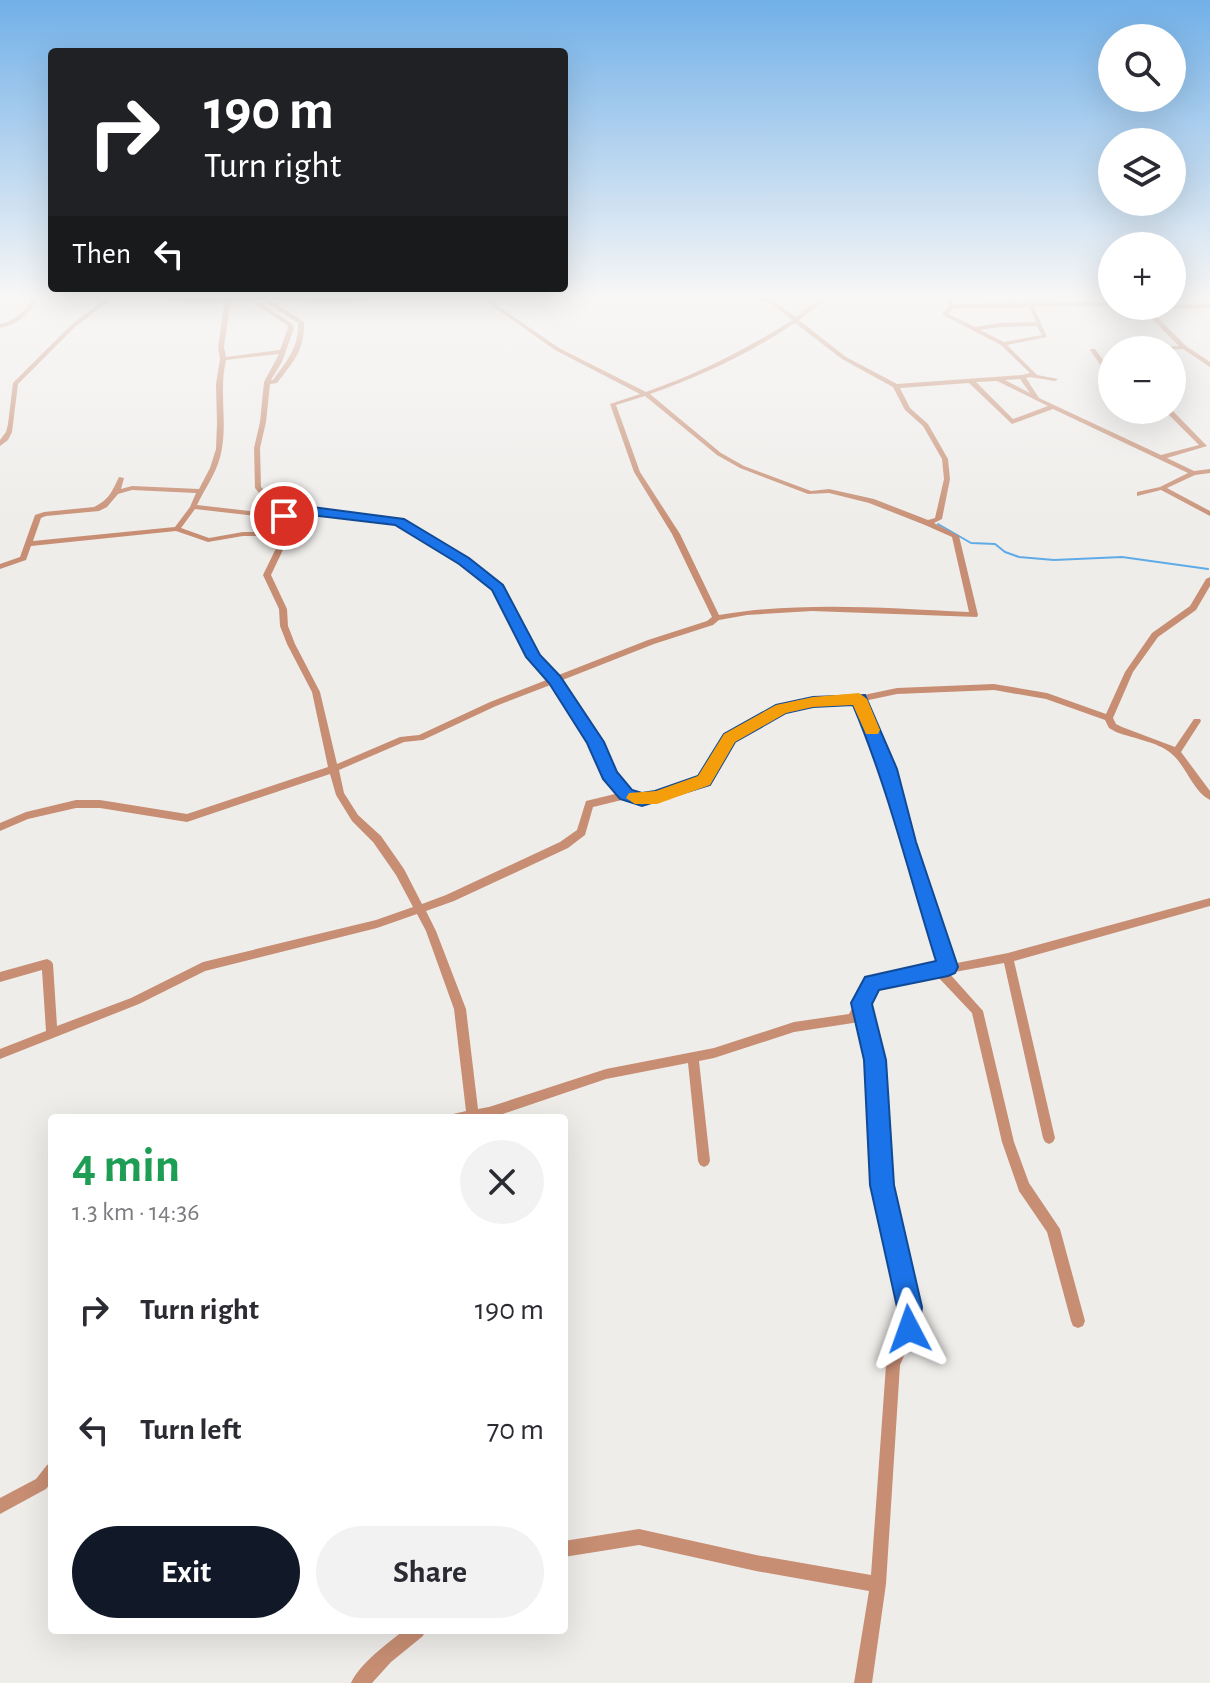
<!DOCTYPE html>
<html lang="en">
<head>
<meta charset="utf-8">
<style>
	:root { --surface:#fff; --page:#f2f2f3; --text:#2b2b33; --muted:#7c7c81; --accent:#111827 }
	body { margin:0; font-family:"Alegreya Sans",sans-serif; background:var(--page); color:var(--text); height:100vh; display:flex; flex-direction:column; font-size:30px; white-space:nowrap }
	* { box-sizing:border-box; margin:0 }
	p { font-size:26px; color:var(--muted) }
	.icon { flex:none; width:44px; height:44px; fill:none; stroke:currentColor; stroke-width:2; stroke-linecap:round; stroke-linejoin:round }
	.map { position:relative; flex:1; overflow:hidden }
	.sheet { position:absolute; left:48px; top:1114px; width:520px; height:520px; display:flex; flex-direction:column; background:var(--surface); border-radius:8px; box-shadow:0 8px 32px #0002 }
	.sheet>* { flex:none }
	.banner { position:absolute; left:48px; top:48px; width:520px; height:244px; border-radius:8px; box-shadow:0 8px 32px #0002; background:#202124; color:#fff; overflow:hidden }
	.controls { position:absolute; left:1098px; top:24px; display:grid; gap:16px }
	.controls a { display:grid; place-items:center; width:88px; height:88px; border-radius:50%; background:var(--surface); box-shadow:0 8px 32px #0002; font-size:40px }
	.pin { position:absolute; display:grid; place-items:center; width:68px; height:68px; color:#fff; margin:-34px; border:4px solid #fff; border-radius:50%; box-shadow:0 2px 8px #0007 }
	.me { position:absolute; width:88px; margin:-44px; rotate:356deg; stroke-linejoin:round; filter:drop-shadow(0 0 6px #0008) }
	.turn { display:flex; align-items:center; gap:28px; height:168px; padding:0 24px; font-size:36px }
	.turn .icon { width:104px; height:104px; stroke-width:2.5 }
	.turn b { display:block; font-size:56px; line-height:68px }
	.then { display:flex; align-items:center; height:76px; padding:0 24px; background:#0003; gap:16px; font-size:30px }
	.round { display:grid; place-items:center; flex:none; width:84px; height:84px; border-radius:42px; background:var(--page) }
	.overview { display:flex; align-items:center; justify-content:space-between; height:136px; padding:0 24px }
	h1 { font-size:48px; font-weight:700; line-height:60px; color:#1e9e55 }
	.button { display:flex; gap:16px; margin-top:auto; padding:16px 24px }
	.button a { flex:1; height:92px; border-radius:48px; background:var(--accent); color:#fff; font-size:32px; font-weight:700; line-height:92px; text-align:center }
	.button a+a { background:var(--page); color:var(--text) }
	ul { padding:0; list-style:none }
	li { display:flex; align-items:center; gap:24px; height:120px; padding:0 24px }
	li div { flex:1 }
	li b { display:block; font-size:30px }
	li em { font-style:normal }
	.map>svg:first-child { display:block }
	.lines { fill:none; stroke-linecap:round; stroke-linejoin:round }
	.stream { stroke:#5fabe7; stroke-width:2 }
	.street { fill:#c78e73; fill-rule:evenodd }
	.secondary { fill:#af5e32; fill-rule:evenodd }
	.route { fill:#1a73e8; stroke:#114b97; stroke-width:2 }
	.slow { fill:#f59e0b }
</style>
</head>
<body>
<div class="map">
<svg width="1210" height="1683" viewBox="0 0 1210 1683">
	<rect width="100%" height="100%" fill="#efedea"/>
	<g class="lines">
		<!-- stream -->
		<polyline class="stream" points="938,524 971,543 995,544 1005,552 1019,557 1054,560 1122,557 1208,569"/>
		<!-- street -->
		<g class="street">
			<path d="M34,295H39C31,313 19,324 0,328V324C16,320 27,310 34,295Z"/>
			<polygon points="111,295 117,295 75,327 18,384 12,432 8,440 0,446 0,440 6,432 8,424 13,383 71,325"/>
			<path d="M242,295H247L291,323L294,328L282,362L271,380H273C287,361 299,347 298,323L260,298L265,297L304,322C305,350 293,362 277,383L270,384L266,422L260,448L261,487L272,498L283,505L402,520L467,559L501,586L522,631L537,655L556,676L648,640L707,621L712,617L672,534L634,472L610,404L640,394L555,350L477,295H482L559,348L646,392C697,374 746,350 792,320L773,305L748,296V295C767,295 781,306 796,317L820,298L821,295H825V300L799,320L846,357L897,384L1022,375L1030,373L1001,345L943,315L942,314L949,306L943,295H947L954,304L1027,303L1024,295H1028L1033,303L1112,302V306L1034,307L1047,337L1007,345L1037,375L1058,379L1055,381L1030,377L1026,378L1039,398L1161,455L1199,445L1169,415H1139L1137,414V412L1172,410L1207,446L1167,458L1194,471L1210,469V473L1195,475L1167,488L1210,511V516L1161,490L1137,496V492L1160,487L1188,473L1053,409L1012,424L969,383L900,388L910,408L928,424L948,459L950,479L942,519L934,523L959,536L978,615L977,617L812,611L747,615L719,620L713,625L654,644L560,681L600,742L613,773L629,793L642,796L701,778L726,736L778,707L813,699L859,696L897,688L994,684L1047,693L1106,714L1125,672L1152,633L1190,606L1206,579L1210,577V586L1196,610L1158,637L1133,672L1113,718L1116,724L1122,727L1175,747L1194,719H1200L1201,721L1181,752L1210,791V800C1193,791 1188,770 1174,756C1161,742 1134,739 1116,732L1109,728L1105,720L1046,699L994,690L897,694L864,701L894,769L912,842L952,964L1008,953L1210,898V906L1014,961L1055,1138L1053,1142L1049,1144L1045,1142L1043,1138L1004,963L949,973L983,1011L1014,1142L1029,1183L1060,1229L1085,1321L1083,1326L1078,1328L1073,1326L1071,1321L1047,1232L1019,1191L1002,1142L972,1013L937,976L876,987L867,1003L881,1060L888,1185L917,1307L916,1329L900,1365L886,1584L872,1683H854L869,1591L756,1571L639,1545L564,1557V1541L639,1529L756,1555L871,1575L886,1365L902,1329L903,1307L876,1185L869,1060L859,1018L857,1022L853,1023L794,1032L714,1058L699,1061L710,1161L708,1165L704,1167L700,1165L698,1161L688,1063L606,1079L491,1118H451L453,1114L466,1111L454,1009L426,931L417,914L377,928L205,971L139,1004L0,1059V1049L46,1031L42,970L0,982V972L47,959L51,961L53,964L57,1026L131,998L203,962L376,920L413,907L396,875L373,842L352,821L336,795L330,774L187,822L100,808H76L28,819L0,831V823L26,812L76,800H100L187,814L328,767L312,692L287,644L280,626L279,609L263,575L282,536H243L208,542L176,531L31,546L26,560L0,569V564L20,557L35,515L44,512L94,507C110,499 112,491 119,477L124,478L121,489L132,486L199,489L210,468L216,449L217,423L216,384L220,359L218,347L225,299L228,297L231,299L224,347L226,357L280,350L288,328L287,325ZM1029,307L1036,322L1000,323L975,327L948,314L954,308ZM795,323L842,359L893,387L905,410L923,426L942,459L944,479L935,518L928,520L874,499L829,489L811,491L744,466L721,453L650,394C701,376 750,353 795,323ZM1037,326L1042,335L1004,342L980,330L1000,327ZM279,354L264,382L260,422L254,448L255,488L266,502L278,509L397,524L461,563L495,589L514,631L531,659L549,679L490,702L419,735L400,737L337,764L320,692L295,644L288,626L287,609L271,575L298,518L294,516L197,505C206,486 219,470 222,448C227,419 219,390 226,360ZM1020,379L1030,393L1005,380ZM997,381L1048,406L1013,419L976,382ZM645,396L717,455L740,468L808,494L829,493L869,503L925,525L952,537L969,612C885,608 802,601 719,615L680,534L640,472L616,405ZM132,490L196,493L190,507L175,527L33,541L41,518L46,516L99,511L107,507L118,494ZM195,509L290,520L284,532H243L209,538L181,528ZM553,684L591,742L606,776L619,793L586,801L577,830L560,842L446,895L422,904L404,869L381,836L358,815L344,793L339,770L404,742L423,740L496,706ZM856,702L884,769L902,842L942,965L938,964L933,967L868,980L849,1014L794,1022L714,1048L606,1069L489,1107L478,1109L466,1009L436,931L426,911L454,901L568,848L585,835L593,807L626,799L642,804L707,782L732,740L784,711L813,705Z"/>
			<polygon points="1210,304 1210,308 1149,309 1186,346 1210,362 1210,367 1183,349 1135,350 1138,348 1179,346 1139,306"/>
			<polygon points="1091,349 1095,349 1106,364 1112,363 1112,367 1109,367 1112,370 1112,375 1102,367 1090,350"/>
			<polygon points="52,1462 52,1482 46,1489 0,1514 0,1498 36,1479 47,1465"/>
			<path d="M404,1630H425L423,1636L391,1662L372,1683H351C360,1663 387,1644 404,1630Z"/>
		</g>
		<!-- secondary -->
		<path class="secondary" d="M152,295L335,298L383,295C352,310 299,300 264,300C232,300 181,309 152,295Z"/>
	</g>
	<!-- sky -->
	<linearGradient id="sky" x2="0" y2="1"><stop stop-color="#71b0e8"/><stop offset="0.56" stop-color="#f8f7f6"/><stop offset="1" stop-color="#f8f7f6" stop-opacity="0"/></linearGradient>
	<rect width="1210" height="530" fill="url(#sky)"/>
	<!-- route -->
	<path class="route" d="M297,505L404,519L469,558L503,585L540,655L560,676L604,742L617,772L632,790L642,793L655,791L698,776L724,734L776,705L813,697L865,695L897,769L916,842L958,967L955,973L948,976L879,990L872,1004L886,1060L894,1185L922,1307L918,1338L909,1342L900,1338L896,1329L897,1307L870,1185L864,1060L851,1003L865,977L936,961C909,875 888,788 853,705L813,707L786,713L735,742L710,785L642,806L620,799L603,779L587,743L549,683L526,657L492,590L459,564L395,525L302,514L298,521L284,520L277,516L289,513L293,506Z"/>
	<!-- slow -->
	<polygon class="slow" points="859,693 867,699 880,730 878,734 866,734 853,705 813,707 786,713 735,742 710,785 657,804 635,804 626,798 629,793 656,791 698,776 724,734 776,705 813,697"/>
</svg>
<div class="controls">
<a><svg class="icon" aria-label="search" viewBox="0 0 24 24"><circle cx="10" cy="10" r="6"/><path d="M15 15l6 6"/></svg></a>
<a><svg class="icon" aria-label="layers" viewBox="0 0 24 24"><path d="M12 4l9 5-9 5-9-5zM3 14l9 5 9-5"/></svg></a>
<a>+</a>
<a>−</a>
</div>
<div class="pin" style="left:284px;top:516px;background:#d93025"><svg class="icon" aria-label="arrive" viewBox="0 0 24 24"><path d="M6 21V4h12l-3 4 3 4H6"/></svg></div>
<svg class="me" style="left:909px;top:1329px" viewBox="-20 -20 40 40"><path d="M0-17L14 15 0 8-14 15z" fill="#1a73e8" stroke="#fff" stroke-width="4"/></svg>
<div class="banner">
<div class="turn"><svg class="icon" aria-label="right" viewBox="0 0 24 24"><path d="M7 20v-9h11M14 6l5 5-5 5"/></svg><div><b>190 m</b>Turn right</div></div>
<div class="then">Then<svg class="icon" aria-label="left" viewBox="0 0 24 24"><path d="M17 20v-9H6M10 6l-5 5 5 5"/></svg></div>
</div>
<section class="sheet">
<div class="overview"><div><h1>4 min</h1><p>1.3 km · 14:36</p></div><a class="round"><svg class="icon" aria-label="close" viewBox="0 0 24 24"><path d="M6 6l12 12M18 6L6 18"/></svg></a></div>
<ul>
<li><svg class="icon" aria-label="right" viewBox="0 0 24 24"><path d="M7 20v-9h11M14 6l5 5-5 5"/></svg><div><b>Turn right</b></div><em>190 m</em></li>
<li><svg class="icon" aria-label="left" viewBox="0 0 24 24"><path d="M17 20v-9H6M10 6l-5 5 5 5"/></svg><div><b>Turn left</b></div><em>70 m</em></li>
</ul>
<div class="button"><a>Exit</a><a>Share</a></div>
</section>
</div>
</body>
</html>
